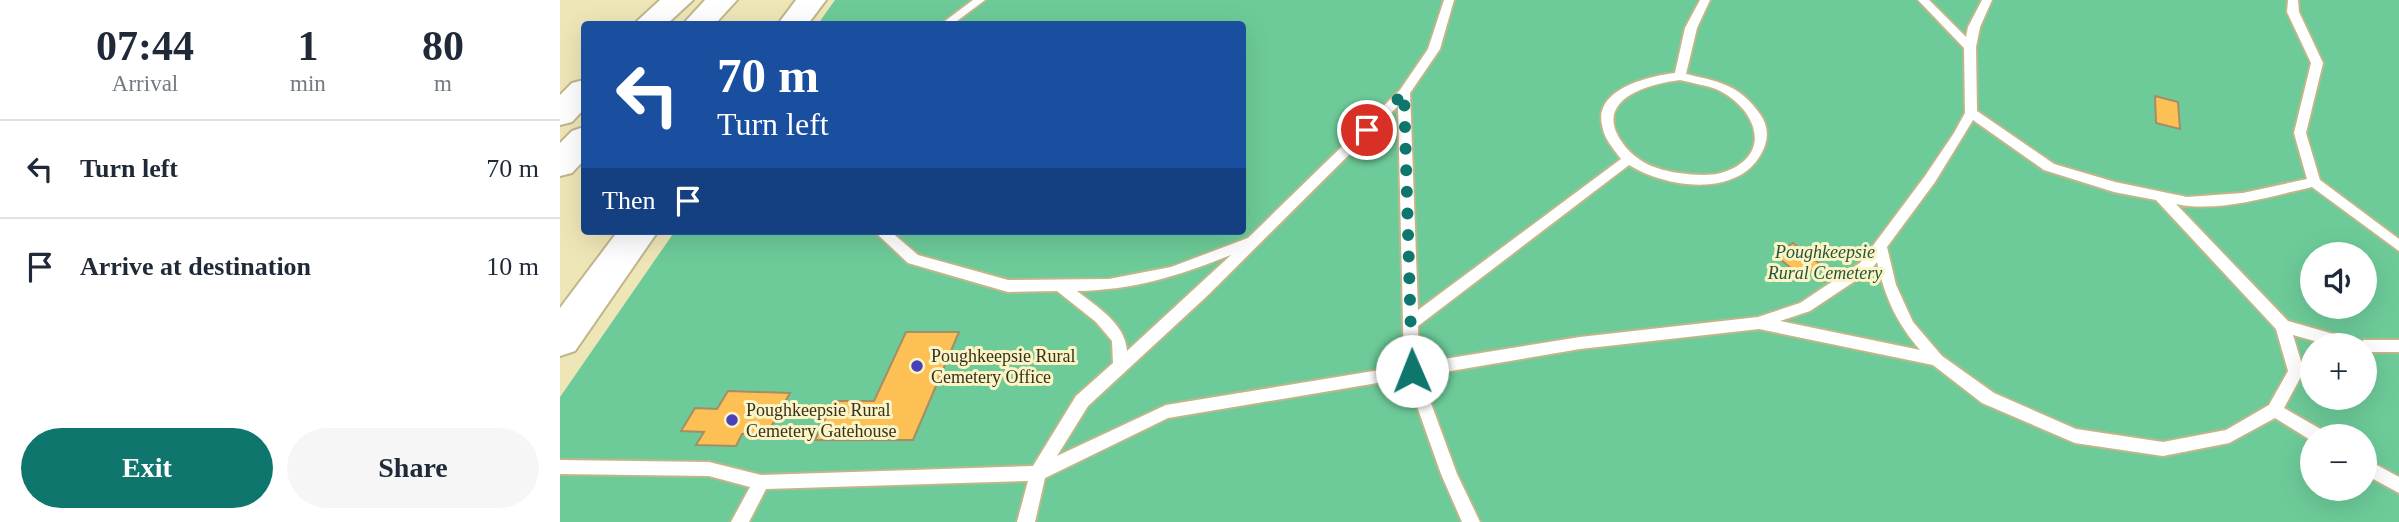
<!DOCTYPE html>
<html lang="en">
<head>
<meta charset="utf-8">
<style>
	:root { --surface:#fff; --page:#f6f6f7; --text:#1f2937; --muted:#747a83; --line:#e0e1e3; --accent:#0f766e }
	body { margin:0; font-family:"Times New Roman",serif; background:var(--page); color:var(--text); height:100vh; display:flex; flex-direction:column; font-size:26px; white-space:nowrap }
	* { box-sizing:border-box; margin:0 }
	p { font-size:23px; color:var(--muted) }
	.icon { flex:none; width:38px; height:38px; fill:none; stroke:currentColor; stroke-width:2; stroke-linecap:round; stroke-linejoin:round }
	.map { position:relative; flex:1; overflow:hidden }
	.drawer { display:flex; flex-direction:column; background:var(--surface); width:560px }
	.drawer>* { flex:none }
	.banner { position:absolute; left:21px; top:21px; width:665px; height:214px; border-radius:7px; box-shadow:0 7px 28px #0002; background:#1a4fa0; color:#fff; overflow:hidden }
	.tools { position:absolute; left:1740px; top:242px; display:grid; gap:14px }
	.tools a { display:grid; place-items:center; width:77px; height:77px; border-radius:50%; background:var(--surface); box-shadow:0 7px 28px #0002; font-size:35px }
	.pin { position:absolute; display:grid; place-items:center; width:60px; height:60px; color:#fff; margin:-30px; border:4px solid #fff; border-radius:50%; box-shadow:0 2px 7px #0007 }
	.me { position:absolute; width:77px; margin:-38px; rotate:359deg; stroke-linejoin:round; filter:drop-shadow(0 0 5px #0008) }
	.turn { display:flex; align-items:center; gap:24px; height:147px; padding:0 21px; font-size:32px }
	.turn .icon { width:91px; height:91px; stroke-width:2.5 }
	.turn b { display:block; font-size:49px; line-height:60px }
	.then { display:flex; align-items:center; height:66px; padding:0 21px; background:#0003; gap:14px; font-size:26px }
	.eta { display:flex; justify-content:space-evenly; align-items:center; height:119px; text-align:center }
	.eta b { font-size:42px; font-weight:800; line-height:49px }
	.primary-button { display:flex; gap:14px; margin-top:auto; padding:14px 21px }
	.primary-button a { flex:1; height:80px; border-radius:42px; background:var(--accent); color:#fff; font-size:28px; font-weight:800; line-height:80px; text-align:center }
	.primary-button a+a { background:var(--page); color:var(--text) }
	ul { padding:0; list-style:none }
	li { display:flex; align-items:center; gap:21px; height:98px; padding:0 21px; border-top:2px solid var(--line) }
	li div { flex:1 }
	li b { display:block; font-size:26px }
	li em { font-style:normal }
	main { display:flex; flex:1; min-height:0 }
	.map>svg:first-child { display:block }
	.green { fill:#6dcb99; fill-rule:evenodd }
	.building { fill:#fcc055; stroke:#a58d66; stroke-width:2 }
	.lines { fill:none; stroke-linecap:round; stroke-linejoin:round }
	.lane-casing { stroke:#bfb78a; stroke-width:4 }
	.highway-casing { stroke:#bfb78a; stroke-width:4 }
	.lane { fill:#fff; fill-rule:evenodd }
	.highway { fill:#fff; fill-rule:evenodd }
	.route { stroke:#0f766e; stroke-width:12; stroke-dasharray:0 21.6 }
	.poi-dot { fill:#4841b8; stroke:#fcf4c5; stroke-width:2.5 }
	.labels { text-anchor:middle; stroke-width:6; stroke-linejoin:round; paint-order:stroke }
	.park-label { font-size:18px; font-style:italic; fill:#24553c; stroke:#fcf4c5 }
	.poi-label { font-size:18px; fill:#35321f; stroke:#fcf4c5; text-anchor:start }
</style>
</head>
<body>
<main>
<section class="drawer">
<div class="eta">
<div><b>07:44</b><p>Arrival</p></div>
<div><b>1</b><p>min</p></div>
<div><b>80</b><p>m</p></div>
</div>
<ul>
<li><svg class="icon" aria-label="left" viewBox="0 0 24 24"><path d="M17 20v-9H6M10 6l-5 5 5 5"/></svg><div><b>Turn left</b></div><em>70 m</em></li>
<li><svg class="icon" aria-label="arrive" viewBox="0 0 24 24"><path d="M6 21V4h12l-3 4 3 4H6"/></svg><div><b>Arrive at destination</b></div><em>10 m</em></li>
</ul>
<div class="primary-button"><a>Exit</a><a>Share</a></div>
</section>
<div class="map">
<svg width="1839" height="522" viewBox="0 0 1839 522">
	<rect width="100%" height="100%" fill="#efe6b8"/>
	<!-- green -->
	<path class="green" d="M275,0H1839V522H0V397L115,231H682V24H258ZM1752,254H1804V306H1752ZM1752,345H1804V397H1752ZM1752,436H1804V488H1752Z"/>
	<!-- building -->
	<g class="building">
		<polygon points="1595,96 1618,102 1620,129 1596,123"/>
		<polygon points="1233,243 1261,265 1242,277 1215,255"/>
		<polygon points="346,332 399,332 353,440 255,440 274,401 314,401"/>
		<polygon points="168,391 230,393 207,434 182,434 176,446 136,445 144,432 121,431 135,408 157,409"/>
	</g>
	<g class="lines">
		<defs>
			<g id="lane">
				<polygon points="413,0 425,0 393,24 381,24"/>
				<path d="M884,0H894L880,49L850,93L858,310L1061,159C1053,148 1044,139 1042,125C1034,89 1089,76 1115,73L1125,28L1140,0H1150L1137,28L1126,74C1138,77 1151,79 1163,84C1178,89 1191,101 1200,114C1209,127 1209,140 1201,154C1177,198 1106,188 1069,165L858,326L859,363L1020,337L1198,317L1240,303L1300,263L1365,176L1394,133L1405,113L1404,48L1358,0H1369L1406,37L1408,27L1422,0H1432L1420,27L1416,47L1417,111L1494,164L1555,182L1627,197L1683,193L1747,179L1734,133L1751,63L1727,12L1728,0H1738L1739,12L1763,63L1746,133L1760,180L1839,239V251L1752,187C1711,196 1658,213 1616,204L1728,321L1791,339L1798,344L1804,340H1839V352H1804V345H1769L1733,335L1744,371L1724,408L1764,431L1766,436H1752V441L1715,418L1669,443L1603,456L1515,443L1422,403L1373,365L1199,329L1020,349L861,376L897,474L920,522H902L881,474L847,378L608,418L485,478L475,522H457L468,481L206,489L189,522H171L190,487L149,476L0,474V460L149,462L201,475L473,466L516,396L553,363L552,341L536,322L497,291L448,292L348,263L314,231H330L358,255L448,280L549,279L611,267L688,238L840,90L868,49ZM1120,80C1132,83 1145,85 1156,89C1194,106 1215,152 1167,171C1151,177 1135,175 1119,173C1097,170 1078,163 1064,145C1030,101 1086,84 1120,80ZM838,106L844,366L606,405L497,456L528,406L647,296ZM1413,120L1484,170L1554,192L1596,200L1716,329L1728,371L1709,405L1666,430L1603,442L1516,429L1434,393L1382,356L1353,322L1336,285L1327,247L1375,182ZM671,255L567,351C565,323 537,307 517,291C574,290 618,276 671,255ZM1317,262C1325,297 1336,322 1360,350L1220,321L1250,311L1310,271Z"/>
				<polygon points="1804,458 1839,477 1839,493 1804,474"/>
			</g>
			<g id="highway">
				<polygon points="100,0 133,0 107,24 74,24"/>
				<polygon points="145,0 177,0 155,24 123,24"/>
				<polygon points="236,0 266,0 248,24 218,24"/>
				<polygon points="24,80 24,109 12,122 0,125 0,95 12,83"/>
				<polygon points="24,127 24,160 12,173 0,176 0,143 12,131"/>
				<polygon points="58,231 98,231 15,351 0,356 0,308"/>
			</g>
		</defs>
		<!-- lane casing -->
		<use href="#lane" class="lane-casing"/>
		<!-- highway casing -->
		<use href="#highway" class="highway-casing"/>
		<!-- lane -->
		<use href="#lane" class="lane"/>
		<!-- highway -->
		<use href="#highway" class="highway"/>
	</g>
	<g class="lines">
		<!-- route -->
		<polyline class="route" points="807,130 844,93 852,371"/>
	</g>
	<!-- markers -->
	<g class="poi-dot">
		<circle cx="357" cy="366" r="7"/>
		<circle cx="172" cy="420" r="7"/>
	</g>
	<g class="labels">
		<!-- park labels -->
		<g class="park-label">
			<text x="1265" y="258">Poughkeepsie<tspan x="1265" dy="21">Rural Cemetery</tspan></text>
		</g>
		<!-- poi labels -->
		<g class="poi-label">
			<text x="371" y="362">Poughkeepsie Rural<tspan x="371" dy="21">Cemetery Office</tspan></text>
			<text x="186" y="416">Poughkeepsie Rural<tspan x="186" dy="21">Cemetery Gatehouse</tspan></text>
		</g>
	</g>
</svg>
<div class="tools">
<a><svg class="icon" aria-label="sound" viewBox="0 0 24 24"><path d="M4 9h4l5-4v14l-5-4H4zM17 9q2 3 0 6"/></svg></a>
<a>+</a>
<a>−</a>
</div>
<div class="pin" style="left:807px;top:130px;background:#d93025"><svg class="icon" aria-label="arrive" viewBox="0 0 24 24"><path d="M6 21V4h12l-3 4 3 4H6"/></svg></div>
<svg class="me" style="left:852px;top:371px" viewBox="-20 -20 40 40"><circle r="19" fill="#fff"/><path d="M0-13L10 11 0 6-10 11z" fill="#0f766e"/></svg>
<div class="banner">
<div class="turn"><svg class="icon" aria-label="left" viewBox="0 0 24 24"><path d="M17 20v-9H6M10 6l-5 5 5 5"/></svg><div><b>70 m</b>Turn left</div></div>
<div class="then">Then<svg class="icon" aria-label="arrive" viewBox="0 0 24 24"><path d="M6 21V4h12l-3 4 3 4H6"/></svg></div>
</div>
</div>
</main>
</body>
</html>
